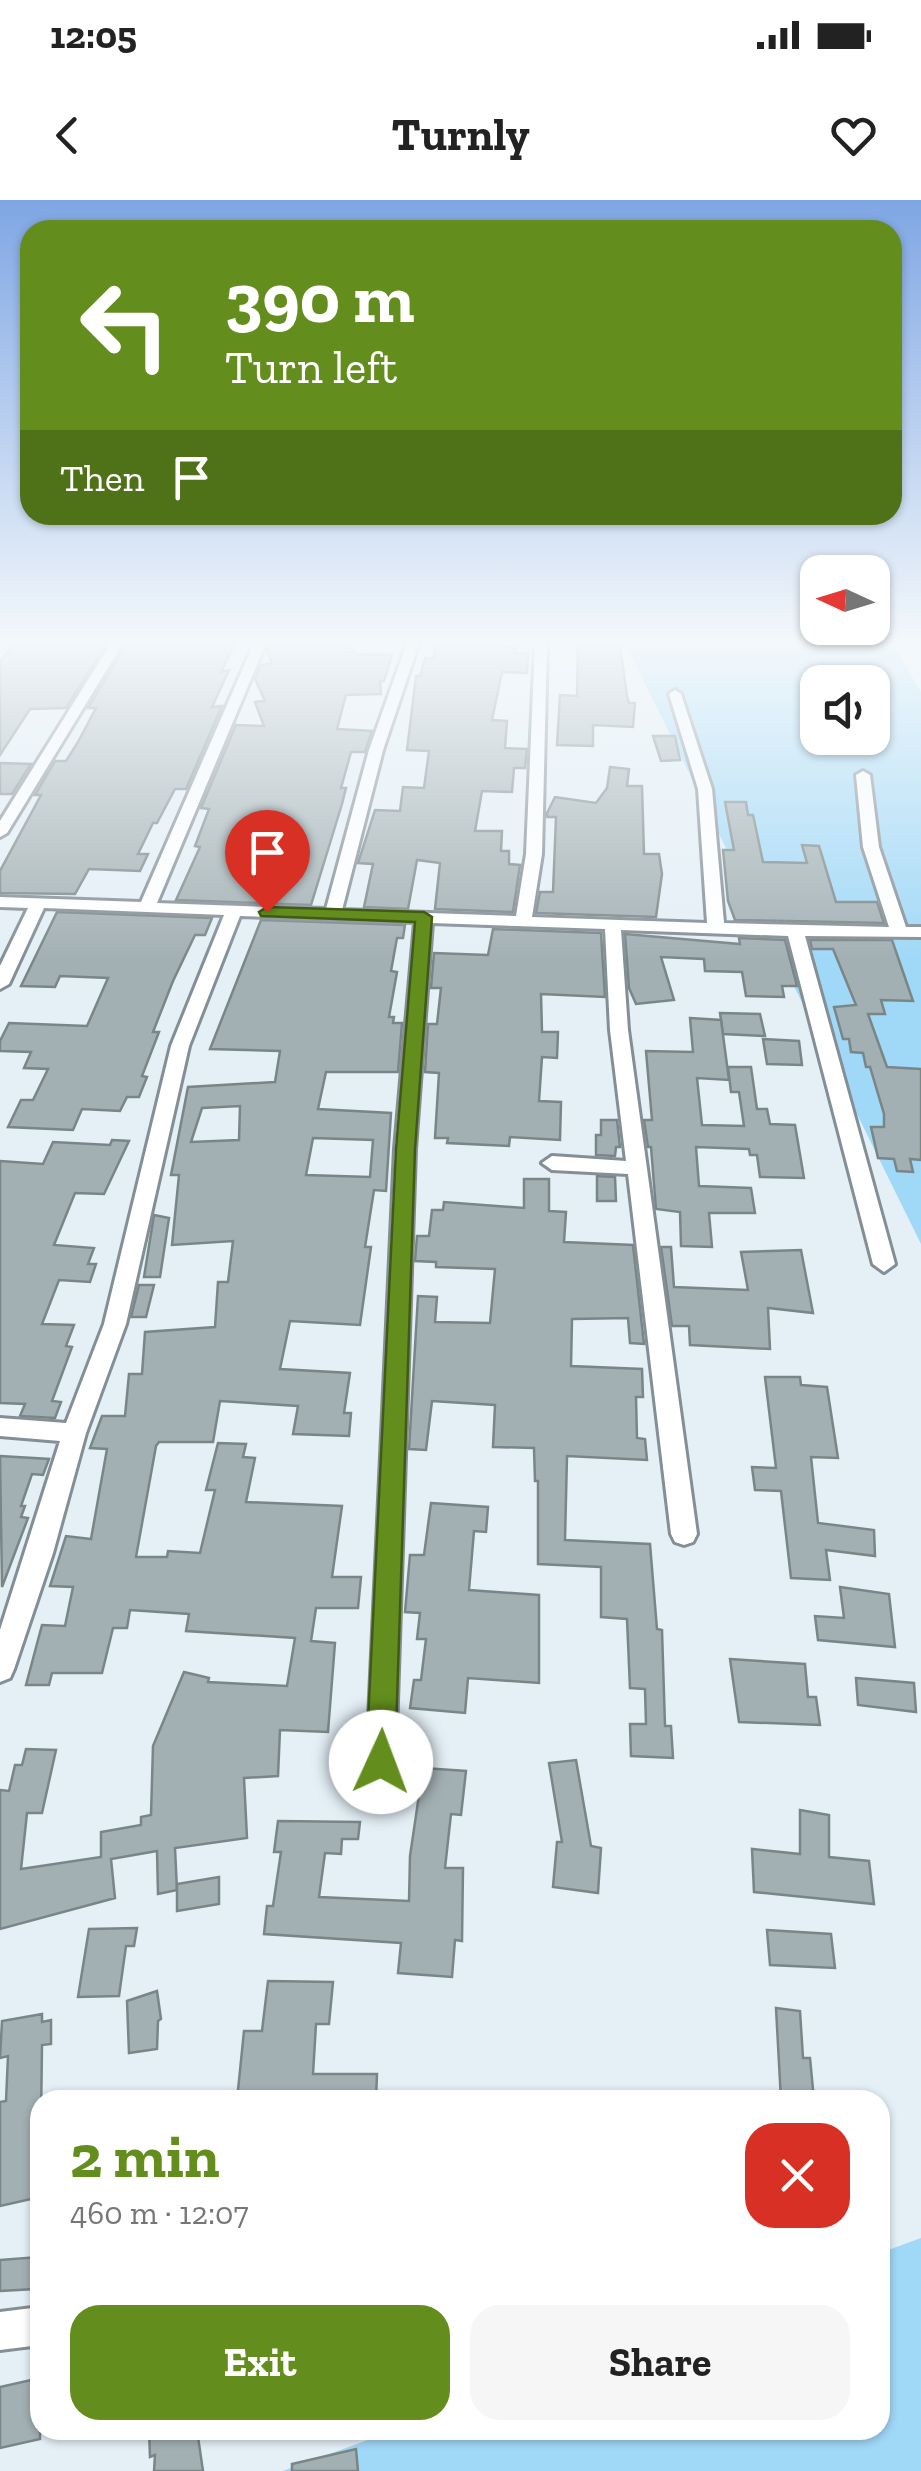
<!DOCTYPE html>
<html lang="en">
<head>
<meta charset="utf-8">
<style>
	:root { --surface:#fff; --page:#f6f6f6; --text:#222; --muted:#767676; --accent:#638e1d }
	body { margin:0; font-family:"Zilla Slab",serif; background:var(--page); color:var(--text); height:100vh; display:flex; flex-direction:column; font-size:38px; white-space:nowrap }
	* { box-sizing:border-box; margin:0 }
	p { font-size:32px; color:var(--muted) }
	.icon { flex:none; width:55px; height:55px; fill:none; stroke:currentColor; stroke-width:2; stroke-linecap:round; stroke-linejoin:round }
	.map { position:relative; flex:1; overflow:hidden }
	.panel { position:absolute; left:30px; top:1890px; width:860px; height:350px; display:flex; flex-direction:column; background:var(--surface); border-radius:30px; box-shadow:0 2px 8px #0004 }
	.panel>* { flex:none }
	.guide { position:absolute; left:20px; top:20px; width:882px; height:305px; border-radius:30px; box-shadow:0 2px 8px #0004; background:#638e1d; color:#fff; overflow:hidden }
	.needle { width:65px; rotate:274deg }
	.buttons { position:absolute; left:800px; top:355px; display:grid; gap:20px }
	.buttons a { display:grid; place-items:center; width:90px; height:90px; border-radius:20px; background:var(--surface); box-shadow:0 2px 8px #0004; font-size:50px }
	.pin { position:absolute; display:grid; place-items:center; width:85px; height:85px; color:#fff; margin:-102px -42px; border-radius:50% 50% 50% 0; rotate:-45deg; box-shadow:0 0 10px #0007 }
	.pin .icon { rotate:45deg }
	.me { position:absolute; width:110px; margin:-55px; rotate:2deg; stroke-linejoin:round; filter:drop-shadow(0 0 8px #0008) }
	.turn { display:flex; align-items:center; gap:35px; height:210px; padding:0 40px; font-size:45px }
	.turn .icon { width:130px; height:130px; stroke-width:2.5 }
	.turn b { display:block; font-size:70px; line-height:85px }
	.then { display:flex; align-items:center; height:95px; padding:0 40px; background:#0003; gap:20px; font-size:38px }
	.round { display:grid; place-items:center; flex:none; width:105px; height:105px; border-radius:30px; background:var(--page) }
	.headline { display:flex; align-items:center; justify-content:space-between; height:170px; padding:0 40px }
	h1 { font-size:60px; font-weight:700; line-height:75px; color:var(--accent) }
	.action { display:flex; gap:20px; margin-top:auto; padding:20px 40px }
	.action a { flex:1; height:115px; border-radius:30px; background:var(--accent); color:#fff; font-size:40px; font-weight:700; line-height:115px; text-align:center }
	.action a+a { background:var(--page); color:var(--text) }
	.status { display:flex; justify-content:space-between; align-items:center; height:70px; padding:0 50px; background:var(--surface); direction:ltr }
	.status svg { height:28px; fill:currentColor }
	header { display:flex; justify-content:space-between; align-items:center; height:130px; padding:0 40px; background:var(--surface); font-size:45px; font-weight:700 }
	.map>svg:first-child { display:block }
	.green { fill:#a0d8f7; fill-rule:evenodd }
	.building { fill:#a3b0b3; stroke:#798688; stroke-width:2.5; fill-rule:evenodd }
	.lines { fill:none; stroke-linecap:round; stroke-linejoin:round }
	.minor-casing { stroke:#848e95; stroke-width:6 }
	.minor { fill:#fff; fill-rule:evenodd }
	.route { fill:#638e1d; stroke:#405c13; stroke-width:2.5 }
</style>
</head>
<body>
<div class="status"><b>12:05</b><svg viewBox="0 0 49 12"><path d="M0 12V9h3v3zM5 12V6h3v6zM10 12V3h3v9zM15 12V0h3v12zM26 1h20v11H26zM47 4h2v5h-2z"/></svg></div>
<header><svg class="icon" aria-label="back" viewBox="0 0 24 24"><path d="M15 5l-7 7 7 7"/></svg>Turnly<svg class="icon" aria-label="heart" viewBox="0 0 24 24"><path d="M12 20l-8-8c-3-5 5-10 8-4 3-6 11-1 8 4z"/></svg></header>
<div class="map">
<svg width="921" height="2271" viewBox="0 0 921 2271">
	<rect width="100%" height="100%" fill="#e4eff6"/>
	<!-- green -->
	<g class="green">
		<path d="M625,443H892L921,492V1044ZM818,482H872V538H818Z"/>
		<polygon points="921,2038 921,2271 283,2271 395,2230 880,2230 880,2053"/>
	</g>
	<!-- building -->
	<g class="building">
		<polygon points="14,443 107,443 66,508 30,509 0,555 0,462"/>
		<polygon points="127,443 234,445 221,472 229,470 212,507 222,506 186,589 175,589 157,623 153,623 138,654 148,654 140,671 89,669 75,694 0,693 0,671 41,595 35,595 55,561 66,561 78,542 96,508 88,508"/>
		<polygon points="270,443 348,443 355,454 392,455 384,481 380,481 381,494 346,495 337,529 372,531 365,552 351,552 341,588 346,588 342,604 311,705 176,700 200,647 195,646 209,609 201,608 236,525 264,526 255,502 265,501 255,479 261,465 272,463 267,451"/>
		<polygon points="448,443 498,443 497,447 516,447 515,453 528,453 527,473 502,472 492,520 507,521 505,548 527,549 525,568 514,568 512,592 482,591 475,631 502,631 501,651 509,651 509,664 520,665 513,712 435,709 440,663 417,660 408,709 364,707 373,664 358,663 375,610 400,611 403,587 424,588 429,551 407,550 416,476 420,476 425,458 433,459 436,446"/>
		<polygon points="578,443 620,445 627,496 629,503 635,503 633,527 593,525 593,546 557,545 560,495 577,496"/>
		<polygon points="653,536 675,536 680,560 661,561"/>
		<polygon points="0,563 31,564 12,594 0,594"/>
		<polygon points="610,567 629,569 627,586 642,586 644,654 659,654 662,674 656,717 536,713 540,692 553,692 556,617 547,617 547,613 555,597 596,603 607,588"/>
		<polygon points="725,602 746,602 748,615 753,615 763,662 807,663 802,645 819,646 836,702 877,702 884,723 735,720 728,701 723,650 734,650"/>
		<polygon points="57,712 212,718 205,735 195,735 173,781 153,832 159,832 142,876 147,877 139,897 127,897 120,911 82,909 73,930 8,927 21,900 33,900 48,869 24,868 31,852 0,851 0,841 9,823 87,826 108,778 60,776 55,787 21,786"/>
		<path d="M261,720L405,725L403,738H397L391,771L397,772L389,817H394L393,823H402L398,872H326L318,909L391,913L386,991L374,990L365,1047H371L360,1125L290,1121L280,1169L350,1173L344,1213H351L349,1236L293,1234L298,1206L220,1201L213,1242H159L156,1246L136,1357H167L168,1351L200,1353L215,1290H206L218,1243L246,1244L243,1257L255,1258L246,1302L342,1306L332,1377H361L358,1408H316L311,1441L335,1443L328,1532L280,1530L278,1576L244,1578L247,1638L175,1648L177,1690L158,1694L157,1651L111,1659L115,1698L0,1729V1590L9,1591L15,1565H22L26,1549L56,1550L42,1613H27L21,1669L101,1657V1632L141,1625V1617L151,1615L153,1546L184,1472L209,1478L208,1482L287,1486L295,1438L186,1431L189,1414L130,1410L127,1428H113L102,1473H52L49,1485H26L42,1425L65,1426L73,1387L50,1386L66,1336L91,1339L107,1249L90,1248L102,1216H125L129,1174H142L145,1132L215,1127L218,1082H228L233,1041L172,1045L179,975H171L188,887L275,882L280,851L210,849ZM240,906L239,940L191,942L202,908ZM313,938L373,940L370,977L306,975Z"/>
		<polygon points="493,729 601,733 605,797 541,794 542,832 558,832 557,858 542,857 539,901 561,902 560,940 510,937 509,946 447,943 448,938 435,938 439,873 425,872 428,824 437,824 441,788 431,788 434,753 488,755"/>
		<polygon points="625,734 740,744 739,738 785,740 797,786 782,786 784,797 746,796 742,772 705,771 704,759 661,757 674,800 636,804 629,788"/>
		<polygon points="810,740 892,740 913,801 881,800 885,814 868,814 887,867 921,869 921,960 910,959 913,972 897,971 894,959 878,958 871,927 884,927 884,914 870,867 866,867 863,853 851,852 849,839 843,839 834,807 856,805 833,749 812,749"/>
		<polygon points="720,813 760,814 765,836 723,834"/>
		<polygon points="690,818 721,820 729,880 697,878 702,925 744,926 739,892 731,892 728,867 751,867 757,909 767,909 770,924 795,925 804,978 760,977 757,955 750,955 749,949 696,947 699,986 751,988 755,1013 709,1013 712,1047 681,1046 680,1012 656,1009 651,947 648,947 644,920 652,920 646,851 693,852"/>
		<polygon points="763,839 799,841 802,865 767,864"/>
		<polygon points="601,920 617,920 620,947 616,947 615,956 596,955 596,935 601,935"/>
		<polygon points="112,940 129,941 104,994 75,993 54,1045 94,1048 88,1064 96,1064 90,1082 59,1080 42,1124 74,1125 66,1146 72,1147 52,1201 61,1202 55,1218 20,1216 25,1204 0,1203 0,961 43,964 53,942 110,945"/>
		<polygon points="597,976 615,977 616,1001 597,1001"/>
		<polygon points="524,979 549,979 549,1011 566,1012 564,1042 633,1045 644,1144 630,1143 628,1118 572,1119 571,1166 642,1169 643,1197 636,1197 637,1238 645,1239 647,1260 567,1256 565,1340 650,1344 657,1429 662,1430 665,1526 671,1526 673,1558 631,1556 630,1524 646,1524 645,1489 630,1488 627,1419 601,1417 601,1367 538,1364 538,1281 535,1281 534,1248 493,1247 495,1205 432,1201 426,1250 409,1249 418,1096 437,1097 435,1122 490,1123 495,1069 436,1067 436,1062 415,1061 417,1036 429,1036 432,1010 443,1010 444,1002 524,1008"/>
		<polygon points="154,1015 169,1018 160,1077 144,1077"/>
		<polygon points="661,1047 671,1047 674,1087 748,1090 741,1052 801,1050 813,1113 768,1108 770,1149 690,1145 689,1126 672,1126"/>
		<polygon points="139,1085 154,1085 146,1117 131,1117"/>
		<polygon points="765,1177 800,1177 801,1185 827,1187 838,1258 811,1257 818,1323 874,1330 875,1356 826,1350 830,1380 791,1378 781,1291 755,1290 752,1267 776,1268"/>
		<polygon points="0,1256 49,1259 43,1275 32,1274 21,1306 25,1306 21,1317 28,1318 2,1387"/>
		<polygon points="431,1303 488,1307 486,1332 474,1331 469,1390 539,1395 539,1483 468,1478 465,1513 410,1508 414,1480 421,1480 426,1439 417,1439 420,1413 405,1412 410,1355 424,1355"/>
		<polygon points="840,1387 889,1394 895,1447 818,1440 815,1416 844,1418"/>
		<polygon points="730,1459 805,1464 808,1497 816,1497 820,1525 739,1522"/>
		<polygon points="856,1478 914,1483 916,1512 858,1505"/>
		<polygon points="576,1560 591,1646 601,1648 598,1693 553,1687 557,1642 562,1642 549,1563"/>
		<polygon points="423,1568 466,1571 461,1615 451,1614 445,1668 463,1668 462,1741 455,1740 452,1777 398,1773 401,1743 264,1734 267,1706 273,1706 281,1652 274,1652 278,1621 360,1622 358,1639 342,1639 341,1654 325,1653 319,1697 409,1701 410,1656"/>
		<polygon points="800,1610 829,1615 829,1657 869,1661 874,1704 754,1692 752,1649 800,1654"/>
		<polygon points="219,1677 219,1704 177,1711 177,1684"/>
		<polygon points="137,1728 134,1746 126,1746 119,1796 78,1797 89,1729"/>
		<polygon points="767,1730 831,1734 835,1768 770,1765"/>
		<polygon points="268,1781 333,1782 329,1824 316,1824 313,1874 377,1874 376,1900 237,1900 244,1831 262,1831"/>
		<polygon points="157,1791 161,1819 158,1821 157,1849 129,1853 127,1801"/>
		<polygon points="776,1808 800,1811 803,1858 810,1858 814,1900 781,1900"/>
		<polygon points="42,1814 42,1822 51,1820 51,1844 42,1845 40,1997 0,2006 0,1902 6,1901 8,1856 0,1858 2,1821"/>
		<polygon points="38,2057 35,2089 0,2091 0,2060"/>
		<polygon points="40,2178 40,2239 0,2248 0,2187"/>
		<polygon points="149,2230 197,2230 203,2271 154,2271 155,2255 150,2257"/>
		<polygon points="356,2249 358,2271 292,2271 292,2264"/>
	</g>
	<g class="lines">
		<defs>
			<g id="minor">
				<polygon points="111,443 123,443 7,633 0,637 0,621"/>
				<polygon points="254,443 266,443 157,703 326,709 369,550 407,443 419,443 383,550 342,710 516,716 526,654 535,443 547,443 542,654 532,717 707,723 698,589 669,494 675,490 681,494 712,589 724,723 889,727 863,647 856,575 863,571 870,575 879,647 906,727 921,727 921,737 805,736 895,1064 884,1072 873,1064 788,736 621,730 628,830 697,1334 693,1342 684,1345 675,1342 671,1334 628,974 552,970 542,963 552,956 626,961 610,830 605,729 432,723 415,949 395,1563 391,1573 381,1577 371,1573 367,1563 395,949 415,722 240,716 189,846 126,1124 86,1233 53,1353 14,1469 10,1478 0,1482 0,1430 60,1241 0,1236 0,1218 66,1223 104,1124 171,846 224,715 44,708 9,784 0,789 0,766 28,708 0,707 0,697 141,702"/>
				<polygon points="40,2107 40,2145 0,2150 0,2112"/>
			</g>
		</defs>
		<!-- minor casing -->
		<use href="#minor" class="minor-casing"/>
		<!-- minor -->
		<use href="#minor" class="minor"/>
	</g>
	<!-- sky -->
	<linearGradient id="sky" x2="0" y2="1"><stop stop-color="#7fa6e4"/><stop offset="0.58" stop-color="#f3f8fb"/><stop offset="1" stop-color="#f3f8fb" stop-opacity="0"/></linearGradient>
	<rect width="921" height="761" fill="url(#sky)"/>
	<!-- route -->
	<polygon class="route" points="267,707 424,712 432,717 415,949 395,1562 391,1572 381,1576 370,1572 366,1562 396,949 415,722 261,716 259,712"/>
</svg>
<div class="buttons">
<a><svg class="needle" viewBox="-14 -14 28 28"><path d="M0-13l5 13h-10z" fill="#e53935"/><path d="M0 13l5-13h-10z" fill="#767676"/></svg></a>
<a><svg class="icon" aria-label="sound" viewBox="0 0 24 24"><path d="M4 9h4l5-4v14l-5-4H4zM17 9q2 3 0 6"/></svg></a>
</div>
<div class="pin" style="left:267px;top:712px;background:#d93025"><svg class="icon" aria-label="arrive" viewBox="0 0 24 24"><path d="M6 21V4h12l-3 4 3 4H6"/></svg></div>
<svg class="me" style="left:381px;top:1562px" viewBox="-20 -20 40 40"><circle r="19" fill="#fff"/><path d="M0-13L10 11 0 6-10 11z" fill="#638e1d"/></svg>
<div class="guide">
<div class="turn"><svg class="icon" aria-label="left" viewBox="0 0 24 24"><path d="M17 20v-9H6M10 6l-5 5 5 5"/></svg><div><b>390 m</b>Turn left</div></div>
<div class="then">Then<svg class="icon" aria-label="arrive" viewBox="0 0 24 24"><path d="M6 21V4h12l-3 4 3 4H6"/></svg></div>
</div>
<section class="panel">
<div class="headline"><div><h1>2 min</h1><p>460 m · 12:07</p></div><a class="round" style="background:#d93025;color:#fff"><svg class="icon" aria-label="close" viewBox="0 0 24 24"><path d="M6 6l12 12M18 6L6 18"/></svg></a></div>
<div class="action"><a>Exit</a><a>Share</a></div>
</section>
</div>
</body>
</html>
